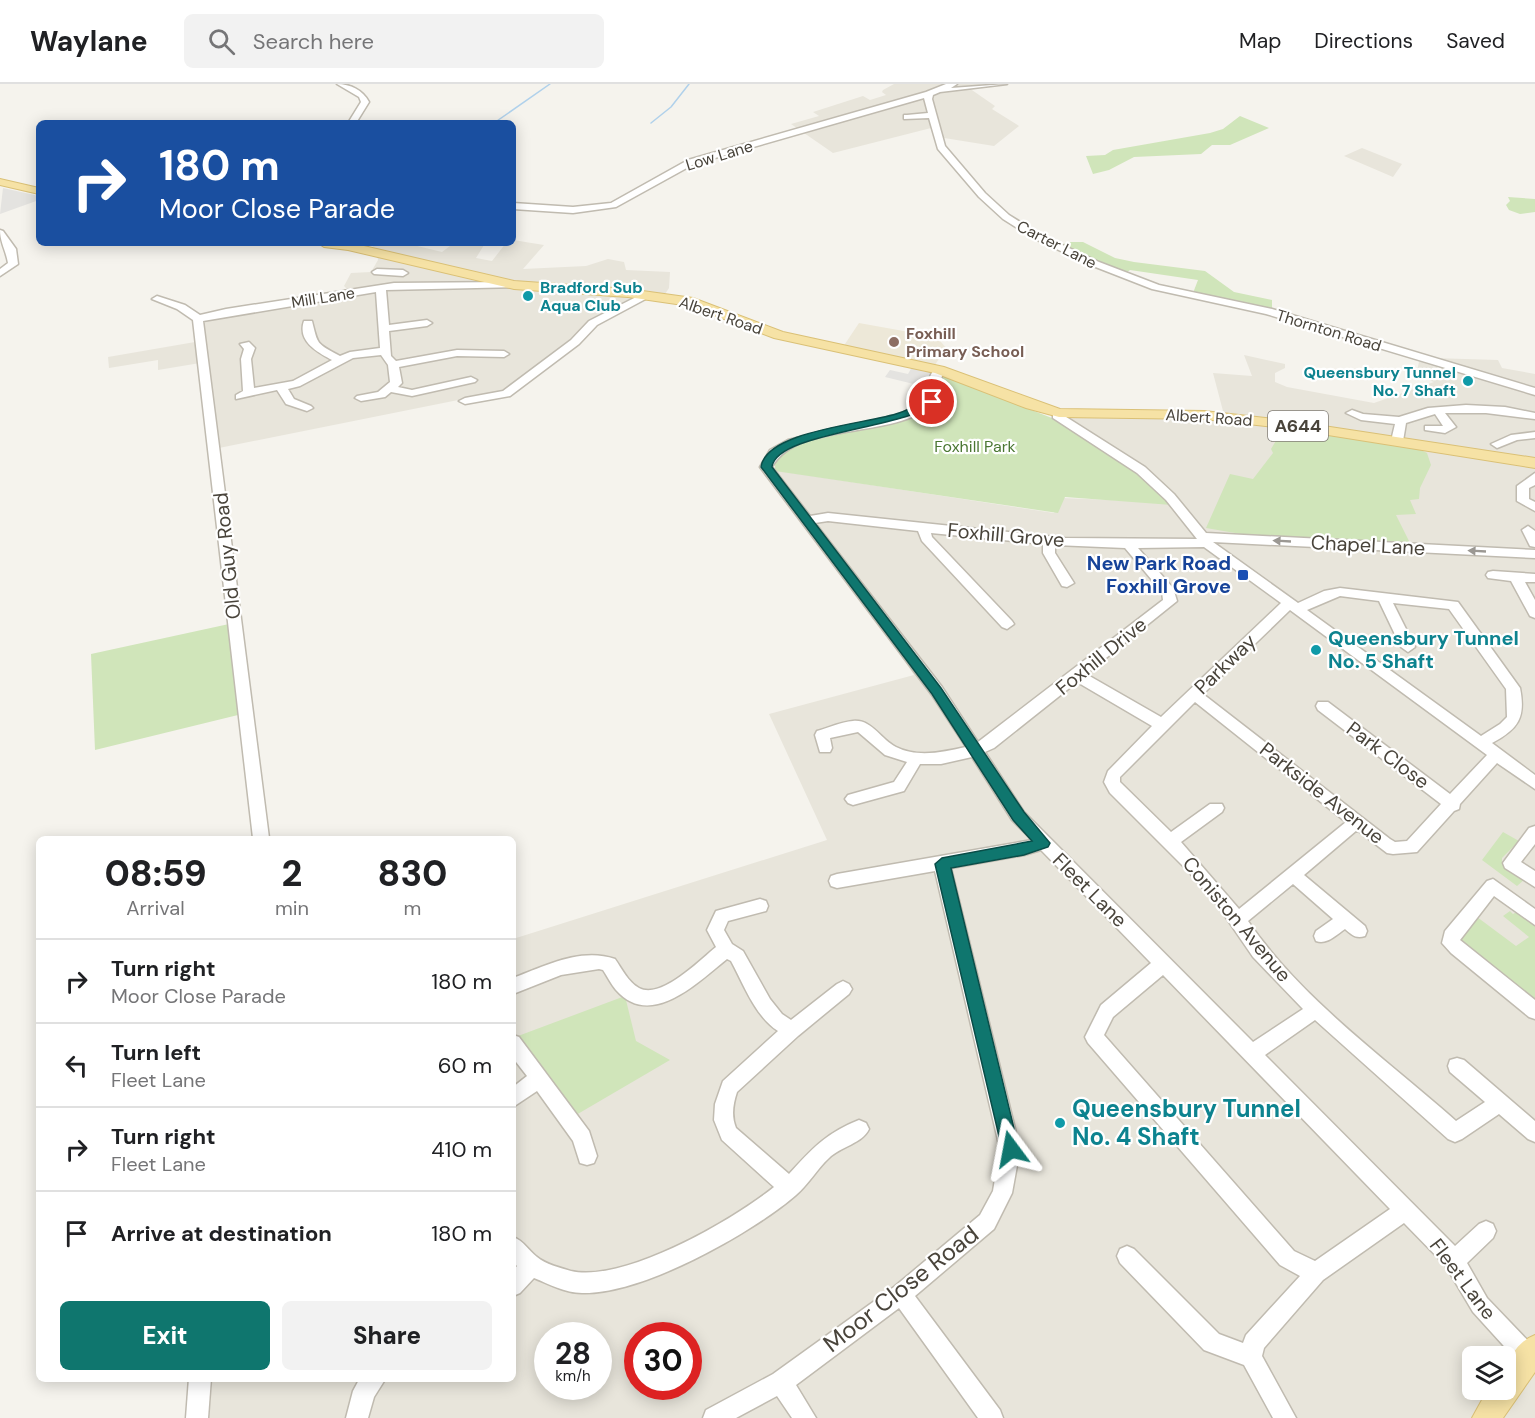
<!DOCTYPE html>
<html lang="en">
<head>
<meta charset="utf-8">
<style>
	:root { --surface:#fff; --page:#f2f2f2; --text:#202124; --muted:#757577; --line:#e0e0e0; --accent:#0f766e }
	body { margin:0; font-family:"DM Sans",sans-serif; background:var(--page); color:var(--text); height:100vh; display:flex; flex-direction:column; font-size:22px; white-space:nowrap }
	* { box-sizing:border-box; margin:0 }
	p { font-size:20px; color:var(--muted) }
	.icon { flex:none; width:33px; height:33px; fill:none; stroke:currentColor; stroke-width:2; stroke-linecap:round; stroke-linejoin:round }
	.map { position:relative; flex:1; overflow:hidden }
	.details { position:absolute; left:36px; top:752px; width:480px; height:546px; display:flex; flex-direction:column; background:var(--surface); border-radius:9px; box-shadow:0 3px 15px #0003 }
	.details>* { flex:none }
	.guide { position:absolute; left:36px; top:36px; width:480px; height:126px; border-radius:9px; box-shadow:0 3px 15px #0003; background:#1a4fa0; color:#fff; overflow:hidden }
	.controls { position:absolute; left:1462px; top:1262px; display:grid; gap:12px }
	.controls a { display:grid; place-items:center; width:54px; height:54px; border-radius:9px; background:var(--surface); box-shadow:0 3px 15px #0003; font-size:30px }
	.speed { position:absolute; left:534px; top:1238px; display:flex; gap:12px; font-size:30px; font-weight:700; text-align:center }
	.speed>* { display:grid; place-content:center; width:78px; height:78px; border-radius:50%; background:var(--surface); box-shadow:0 3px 15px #0003; line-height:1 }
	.speed small { font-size:15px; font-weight:400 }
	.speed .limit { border:9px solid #d22; background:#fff; color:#111 }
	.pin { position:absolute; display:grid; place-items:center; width:51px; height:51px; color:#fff; margin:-26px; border:3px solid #fff; border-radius:50%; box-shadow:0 2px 6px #0007 }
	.me { position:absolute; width:66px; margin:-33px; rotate:347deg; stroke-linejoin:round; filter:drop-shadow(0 0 4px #0008) }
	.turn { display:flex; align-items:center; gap:21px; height:126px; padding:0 24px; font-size:27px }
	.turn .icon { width:78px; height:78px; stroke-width:2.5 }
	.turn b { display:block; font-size:42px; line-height:51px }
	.eta { display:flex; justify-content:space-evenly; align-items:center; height:102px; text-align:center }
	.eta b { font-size:36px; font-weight:800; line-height:42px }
	.button { display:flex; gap:12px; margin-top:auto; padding:12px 24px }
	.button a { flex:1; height:69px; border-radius:9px; background:var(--accent); color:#fff; font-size:24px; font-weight:800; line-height:69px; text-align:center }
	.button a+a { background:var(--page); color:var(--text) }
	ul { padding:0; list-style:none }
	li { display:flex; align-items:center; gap:18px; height:84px; padding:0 24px; border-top:2px solid var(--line) }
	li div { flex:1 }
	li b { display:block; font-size:22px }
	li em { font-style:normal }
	header { display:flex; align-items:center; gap:36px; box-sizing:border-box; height:84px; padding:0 30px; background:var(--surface); border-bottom:2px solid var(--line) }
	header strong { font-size:28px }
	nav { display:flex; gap:33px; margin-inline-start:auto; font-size:21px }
	.search { width:420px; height:54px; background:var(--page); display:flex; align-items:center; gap:15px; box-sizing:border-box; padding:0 21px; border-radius:9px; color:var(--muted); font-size:22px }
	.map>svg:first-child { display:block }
	.residential { fill:#e8e5db; fill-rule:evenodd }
	.education { fill:#ede8d8 }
	.green { fill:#d0e5ba }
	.parking { fill:#e4e3e0 }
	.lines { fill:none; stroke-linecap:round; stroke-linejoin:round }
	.stream { stroke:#b0d1eb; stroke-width:1.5 }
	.minor-casing { stroke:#c0bbb0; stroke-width:3 }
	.major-casing { stroke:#dac076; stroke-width:2 }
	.minor { fill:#fff; fill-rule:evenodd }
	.major { fill:#f6e2a5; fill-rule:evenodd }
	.oneway { fill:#9b9893 }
	.route { fill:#0f766e; stroke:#0a4d48; stroke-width:1.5 }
	.culture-dot { fill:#0f9aa8; stroke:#fff; stroke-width:2 }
	.education-dot { fill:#8d6e63; stroke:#fff; stroke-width:2 }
	.transit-dot { fill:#1a4fb4; stroke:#fff; stroke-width:2 }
	.labels { text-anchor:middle; stroke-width:4.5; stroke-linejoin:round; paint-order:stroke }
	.far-street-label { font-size:16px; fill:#49443b; stroke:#fff }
	.far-culture-label { font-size:16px; font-weight:bold; fill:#0d838f; stroke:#fff; text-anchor:start }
	.far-education-label { font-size:16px; font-weight:bold; fill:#785e54; stroke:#fff; text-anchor:start }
	.far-park-label { font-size:16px; fill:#4a7732; stroke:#fff }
	.shield { fill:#fff; stroke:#807c76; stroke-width:1.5 }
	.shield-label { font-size:18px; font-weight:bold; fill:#49443b }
	.street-label { font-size:20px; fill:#49443b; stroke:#fff }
	.transit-label { font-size:20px; font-weight:bold; fill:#164399; stroke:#fff; text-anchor:end }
	.culture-label { font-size:20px; font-weight:bold; fill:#0d838f; stroke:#fff; text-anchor:start }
	.near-culture-label { font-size:24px; font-weight:bold; fill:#0d838f; stroke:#fff; text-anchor:start }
	.near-street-label { font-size:24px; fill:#49443b; stroke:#fff }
</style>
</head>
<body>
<header>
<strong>Waylane</strong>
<div class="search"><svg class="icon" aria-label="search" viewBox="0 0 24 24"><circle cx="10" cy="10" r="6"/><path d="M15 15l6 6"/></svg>Search here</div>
<nav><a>Map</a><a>Directions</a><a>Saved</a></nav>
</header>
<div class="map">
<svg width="1535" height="1334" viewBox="0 0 1535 1334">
	<rect width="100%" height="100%" fill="#f5f3ed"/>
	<!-- residential -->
	<g class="residential">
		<polygon points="894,0 1003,0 969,4 995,22 992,25 1019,42 994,62 938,53 935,43 833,69 791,40 819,32 813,28 863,12 870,16 886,11 882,8 883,6"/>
		<polygon points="1362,64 1402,80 1393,93 1344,72"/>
		<polygon points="513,156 544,161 523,185 586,182 608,175 624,178 626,186 670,188 669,204 665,210 639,212 587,240 551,272 503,307 209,366 200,279 158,286 158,276 109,284 108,273 195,258 194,234 227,226 348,206 344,202 351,189 371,188 378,176 376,164 372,163 377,159 405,159 442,168 454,159 474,159 484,161 476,174 492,177 506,159 513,159"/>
		<path d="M1244,271L1285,280V284L1275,289V298L1287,303L1374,319L1434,298L1416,291L1419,278L1432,274L1498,276L1502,284L1535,290V1334H209L212,1295L513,1294V855L827,756L769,630L914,591L773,386L1054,429L1063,414L1183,419L1127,373L1064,334L1223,327L1213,289L1252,292ZM548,1251H598V1302H548ZM638,1251H688V1302H638ZM1473,1272H1506V1305H1473Z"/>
	</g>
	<!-- education -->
	<polygon class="education" points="859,239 937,253 950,269 942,270 935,281 843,263"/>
	<!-- green -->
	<g class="green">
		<polygon points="1240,32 1269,44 1230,61 1212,61 1201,70 1134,73 1109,86 1093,90 1086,72 1105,71 1113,66 1210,49 1223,45"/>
		<polygon points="1508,113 1535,115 1535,128 1520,130 1509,126 1506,121 1510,117"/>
		<polygon points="1070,158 1083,158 1115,174 1134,178 1205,187 1234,208 1272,216 1272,225 1193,209 1198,196 1130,186 1126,189 1060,161"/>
		<polygon points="944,292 1057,336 1134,385 1172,421 1065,413 1058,429 775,387 775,376 780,369 796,360 885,340 937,322 942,312 938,302"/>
		<polygon points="1291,345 1419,365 1427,369 1431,381 1420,404 1419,415 1410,416 1416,430 1396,431 1411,461 1241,450 1206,444 1230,390 1253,395 1273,369 1271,365 1277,355 1284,353"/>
		<polygon points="229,540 238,631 95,666 91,570"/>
		<polygon points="1503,748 1519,757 1502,774 1502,779 1525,795 1517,802 1482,776"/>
		<polygon points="1520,826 1535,838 1535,920 1459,862 1457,849 1473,830 1516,862 1529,853 1503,832 1510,827 1513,830"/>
		<polygon points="625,912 636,957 670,976 576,1031 518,952"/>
	</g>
	<!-- parking -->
	<g class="parking">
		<polygon points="3,104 39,112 39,116 0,130"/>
		<polygon points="912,283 933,288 926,303 885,293 890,286 908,290"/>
	</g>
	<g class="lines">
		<!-- stream -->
		<g class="stream">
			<polyline points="494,39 550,0"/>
			<polyline points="651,39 671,23 689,0"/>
		</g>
		<defs>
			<g id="minor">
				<path d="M337,0C350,0 363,6 369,18L356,39H348L361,18L359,13Z"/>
				<polygon points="946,0 957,0 951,4 1007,0 940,8 933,11 932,15 945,62 985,109 1009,131 1041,151 1099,178 1159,201 1272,225 1535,304 1535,311 1266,230 1152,205 1093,182 1035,155 1003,135 979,113 938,65 929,34 904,35 904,31 907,31 928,29 924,14 694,80 616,123 573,129 513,125 513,119 573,123 611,119 688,76 926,8"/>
				<path d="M0,146L3,147L16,165L18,180L0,192V185L8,179C6,167 0,158 0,146Z"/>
				<polygon points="377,185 403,186 408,189 403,192 374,190 372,188"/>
				<path d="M514,198L518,199V203L386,206L389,241L427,236L432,239L427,242L389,247L391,272L396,277L457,266L504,267L509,270L504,273L457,272L399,283L402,299L398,303L412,306L471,293L477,296L475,298L412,312L391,308L385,313L361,317L355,314L357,312L378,308L390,298L388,281L381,271L353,274L300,302L288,305L294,315L311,322L313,324L307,327L286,320L277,306L236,315V311L243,307L241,275L244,265L240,260L249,258L255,264L251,275L254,304L293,297L332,276C317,268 297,257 304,237H312C318,261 316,259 340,272L350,268L380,264L376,208L203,237L269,754H253L193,236L177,225L152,215L157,212L185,221L200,231L226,225L394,199Z"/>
				<polygon points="644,209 653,211 597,241 579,260 510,312 465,320 459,317 465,314 503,307 571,256 589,237"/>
				<path d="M939,283L944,286L939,301L940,313C902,360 800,333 772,383L810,432L828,429L1065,454L1197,455L1166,416L1137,389L1053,334V329L1059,326L1063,327V331L1145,383L1174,410L1206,449L1535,466V474L1213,458L1298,519L1324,507L1340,504L1458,518L1520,604C1526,634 1518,645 1492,659L1535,691V705L1497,679L1460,720L1459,725L1454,727L1417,768L1393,770L1387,769L1357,746L1304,791L1365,842L1367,847L1365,852C1356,855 1352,851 1345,845C1336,851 1327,861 1316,857L1314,852L1316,847L1333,835L1293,800L1248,837C1301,915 1386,975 1456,1037L1485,1018L1450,988L1448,982L1450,976L1457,974L1464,976L1535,1037V1058L1528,1055L1499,1030L1462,1055L1455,1058L1448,1055L1315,936L1265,971L1455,1162L1479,1140L1486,1137L1493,1140L1496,1147L1493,1154L1467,1179L1487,1214L1535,1264V1283L1530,1285L1522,1282L1473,1228L1445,1181L1404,1139L1323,1196L1264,1264L1262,1272L1296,1334H1273L1244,1281L1204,1266L1120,1179L1117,1172L1120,1165L1127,1162L1134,1165L1219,1250L1243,1259L1246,1251L1300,1192L1280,1181L1088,959L1085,953L1101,921L1151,879L1041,766L1024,771L951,784L1020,1065L1012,1109L994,1145L915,1212L1000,1326L1003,1334H978L899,1224L796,1301L816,1334H792L777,1312L736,1334H703L706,1326L773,1290L894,1203L980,1131L993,1107L1000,1065L935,787L837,804L831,802L829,797L831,792L837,790L1032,756L1012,736L972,673L941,680H920L904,707L853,721L848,719L845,715L848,711L894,698L907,678L885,671L858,648L830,654L832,664L830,668H820L815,651L817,647C828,644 841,638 853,637C872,635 881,656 896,663C918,674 943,668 966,663L932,611L760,383L770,366L788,356L897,331L918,322L928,312C928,302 928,287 939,283ZM828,437L918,447L922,457L1002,543L1007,545L1014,540L1012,537L932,453L931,449L1043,460V469L1062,502L1067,503L1074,499L1055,469V461L1125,464L1162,508L1163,516L978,658L942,603L815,439ZM1204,463L1281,519L1161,633L1086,590L1177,517L1173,504L1138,464ZM1340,512L1379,517L1401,563L1408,568L1415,563L1393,519L1449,525L1506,605L1507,633L1500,640L1481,652L1307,526ZM1290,526L1487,671L1450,710L1328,618H1318L1316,622L1318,626L1441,720L1407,757L1395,758L1390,755L1203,610ZM1077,598L1152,642L1108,687L1104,698L1110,709L1189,788L1218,822L1253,873L1303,925L1253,958L1024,728L985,668L994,664ZM1195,618L1346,738L1239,825L1181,758L1222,728L1224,724L1222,720H1210L1171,748L1120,698V693ZM1163,891L1390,1125L1315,1177L1294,1167L1104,951L1113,933Z"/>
				<polygon points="1466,321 1505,323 1535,329 1535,335 1486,329 1445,329 1456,343 1445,349 1425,346 1425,342 1443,342 1435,330 1406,339 1403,357 1397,360 1391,357 1395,340 1361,336 1346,329 1352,326 1363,330 1399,333 1428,324"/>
				<polygon points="1535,348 1535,354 1517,356 1497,364 1491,360 1511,351"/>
				<polygon points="1535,389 1535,401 1529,404 1529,415 1535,418 1535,427 1517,417 1517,402"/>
				<polygon points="1528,442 1535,447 1535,463 1530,462 1522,446"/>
				<polygon points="1493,487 1535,490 1535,498 1525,498 1535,516 1535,534 1530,532 1511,497 1488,494 1486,491 1488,488"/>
				<polygon points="1535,742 1535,760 1521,778 1535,787 1535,803 1505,784 1503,779 1529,744"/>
				<polygon points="1493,795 1535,825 1535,841 1494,812 1460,856 1535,916 1535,935 1529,933 1451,869 1442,859 1445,847 1487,797"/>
				<path d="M760,815L766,817L768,822L766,827L728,837L724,846L732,860L743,867L770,915L782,930L791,936L837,900L843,897L849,900L852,905L849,910L798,952L737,1008C733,1020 731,1032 736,1044L789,1090C812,1065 826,1049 859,1036L866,1039L869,1045C863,1059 840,1063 829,1074C817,1085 808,1101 796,1111C751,1150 641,1211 582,1209C565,1209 549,1200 534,1194L520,1209L513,1212V1187L517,1182L513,1178V1153C524,1157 528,1166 537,1173C545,1180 560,1184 571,1187C624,1199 733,1136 774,1103L722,1056L714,1036L715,1020L723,997L778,947C755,932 744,901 731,877L727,875C698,898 651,946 616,906C611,900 607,892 603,886L599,885L561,891L513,910V894C545,882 581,863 615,875C622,885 628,898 639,904C661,916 700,876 716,863L707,846L716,827Z"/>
				<polygon points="513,951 519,953 589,1047 597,1072 594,1079 587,1081 580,1079 573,1057 537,1007 513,1023 513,1003 527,992 513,974"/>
				<polygon points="189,1294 211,1294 208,1334 186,1334"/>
				<polygon points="360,1294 386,1294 374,1313 368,1334 346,1334 353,1307"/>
			</g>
			<g id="major">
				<polygon points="0,95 39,104 39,110 0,101"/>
				<polygon points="318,159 351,159 514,197 628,205 693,214 783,248 944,283 1060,325 1204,327 1284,336 1535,374 1535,384 1284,344 1204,335 1059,333 1026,324 935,289 774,254 690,222 628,213 514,205 348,166 324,163"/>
				<path d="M1535,1251V1288L1503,1334H1472L1488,1305H1506C1506,1281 1511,1261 1535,1251Z"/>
			</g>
		</defs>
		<!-- minor casing -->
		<use href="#minor" class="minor-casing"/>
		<!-- major casing -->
		<use href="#major" class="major-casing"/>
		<!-- minor -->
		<use href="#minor" class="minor"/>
		<!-- major -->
		<use href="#major" class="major"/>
	</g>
	<!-- one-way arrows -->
	<defs><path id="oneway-solid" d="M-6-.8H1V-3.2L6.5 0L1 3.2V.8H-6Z" transform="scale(1.5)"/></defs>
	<g class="oneway">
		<use href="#oneway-solid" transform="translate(1282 457) rotate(-177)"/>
		<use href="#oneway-solid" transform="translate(1477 467) rotate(-177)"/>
	</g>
	<!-- route -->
	<path class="route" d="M928,315L937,318C907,345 776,348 772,383L941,604L1024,728L1050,759L1048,763L1024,771L951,784L1019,1065L1017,1071L1011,1074L1004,1071L1002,1065L935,780L942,774L1032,757L1013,736L932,610L761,383C766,346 868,340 899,329C909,326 919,320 928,315Z"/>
	<!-- markers -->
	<g class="culture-dot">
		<circle cx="528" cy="212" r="6"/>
		<circle cx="1468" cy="297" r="6"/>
		<circle cx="1316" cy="566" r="6"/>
		<circle cx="1060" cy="1039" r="6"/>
	</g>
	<circle class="education-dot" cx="894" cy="258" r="6"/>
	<rect class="transit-dot" x="1237" y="485" width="12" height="12" rx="3"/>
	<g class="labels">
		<!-- far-street labels -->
		<g class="far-street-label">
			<text transform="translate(719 71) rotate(-17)" y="6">Low Lane</text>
			<text transform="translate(1057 160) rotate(27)" y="6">Carter Lane</text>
			<text transform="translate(323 213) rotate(-9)" y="6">Mill Lane</text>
			<text transform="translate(721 231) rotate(19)" y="6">Albert Road</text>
			<text transform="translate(1329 246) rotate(17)" y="6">Thornton Road</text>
			<text transform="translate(1209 333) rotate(4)" y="6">Albert Road</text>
		</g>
		<!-- far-culture labels -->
		<g class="far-culture-label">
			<text x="540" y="209">Bradford Sub<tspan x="540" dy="18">Aqua Club</tspan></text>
			<text x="1456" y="294" text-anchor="end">Queensbury Tunnel<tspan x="1456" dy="18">No. 7 Shaft</tspan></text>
		</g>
		<!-- far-education labels -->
		<g class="far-education-label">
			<text x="906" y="255">Foxhill<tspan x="906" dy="18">Primary School</tspan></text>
		</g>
		<!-- far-park labels -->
		<g class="far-park-label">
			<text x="975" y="368">Foxhill Park</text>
		</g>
		<!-- shield labels -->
		<rect class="shield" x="1268" y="327" width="60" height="30" rx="4.5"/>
		<g class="shield-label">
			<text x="1298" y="348">A644</text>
		</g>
		<!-- street labels -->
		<g class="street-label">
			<text transform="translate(1006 451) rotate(5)" y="7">Foxhill Grove</text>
			<text transform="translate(1368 461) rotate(3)" y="7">Chapel Lane</text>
			<text transform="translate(227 472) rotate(-96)" y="7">Old Guy Road</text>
			<text transform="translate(1101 572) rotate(-39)" y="7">Foxhill Drive</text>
			<text transform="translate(1225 580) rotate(-44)" y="7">Parkway</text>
			<text transform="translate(1388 671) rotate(37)" y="7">Park Close</text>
			<text transform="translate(1322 709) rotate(38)" y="7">Parkside Avenue</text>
			<text transform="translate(1090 806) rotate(45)" y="7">Fleet Lane</text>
			<text transform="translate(1237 835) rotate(50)" y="7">Coniston Avenue</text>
			<text transform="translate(1463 1195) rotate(53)" y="7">Fleet Lane</text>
		</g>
		<!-- transit labels -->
		<g class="transit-label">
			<text x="1231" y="486">New Park Road<tspan x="1231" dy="23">Foxhill Grove</tspan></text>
		</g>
		<!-- culture labels -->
		<g class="culture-label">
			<text x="1328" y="561">Queensbury Tunnel<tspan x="1328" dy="23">No. 5 Shaft</tspan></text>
		</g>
		<!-- near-culture labels -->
		<g class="near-culture-label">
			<text x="1072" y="1033">Queensbury Tunnel<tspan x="1072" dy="28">No. 4 Shaft</tspan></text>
		</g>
		<!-- near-street labels -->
		<g class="near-street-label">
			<text transform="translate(901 1205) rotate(-38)" y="8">Moor Close Road</text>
		</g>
	</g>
</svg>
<div class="controls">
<a><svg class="icon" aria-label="layers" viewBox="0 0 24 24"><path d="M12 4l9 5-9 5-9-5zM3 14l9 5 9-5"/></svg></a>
</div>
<div class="speed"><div>28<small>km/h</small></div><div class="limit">30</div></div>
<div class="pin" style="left:932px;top:318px;background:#d93025"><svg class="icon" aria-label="arrive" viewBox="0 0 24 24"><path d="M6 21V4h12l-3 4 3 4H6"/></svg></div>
<svg class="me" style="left:1011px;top:1065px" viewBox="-20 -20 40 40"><path d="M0-17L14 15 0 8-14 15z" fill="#0f766e" stroke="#fff" stroke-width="4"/></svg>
<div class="guide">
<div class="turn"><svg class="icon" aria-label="right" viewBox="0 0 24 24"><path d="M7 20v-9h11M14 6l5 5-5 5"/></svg><div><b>180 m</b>Moor Close Parade</div></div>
</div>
<section class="details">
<div class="eta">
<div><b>08:59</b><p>Arrival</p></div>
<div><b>2</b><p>min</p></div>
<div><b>830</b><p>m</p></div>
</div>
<ul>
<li><svg class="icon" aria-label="right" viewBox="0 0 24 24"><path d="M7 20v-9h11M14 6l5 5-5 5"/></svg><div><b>Turn right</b><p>Moor Close Parade</p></div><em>180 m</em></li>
<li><svg class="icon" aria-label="left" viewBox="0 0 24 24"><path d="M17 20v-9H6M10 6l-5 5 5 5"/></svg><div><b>Turn left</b><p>Fleet Lane</p></div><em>60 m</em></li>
<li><svg class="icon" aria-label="right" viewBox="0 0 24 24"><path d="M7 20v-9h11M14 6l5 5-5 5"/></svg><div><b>Turn right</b><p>Fleet Lane</p></div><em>410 m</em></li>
<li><svg class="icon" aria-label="arrive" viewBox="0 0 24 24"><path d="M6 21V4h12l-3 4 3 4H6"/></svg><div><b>Arrive at destination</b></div><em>180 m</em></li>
</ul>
<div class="button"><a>Exit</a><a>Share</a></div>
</section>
</div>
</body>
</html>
